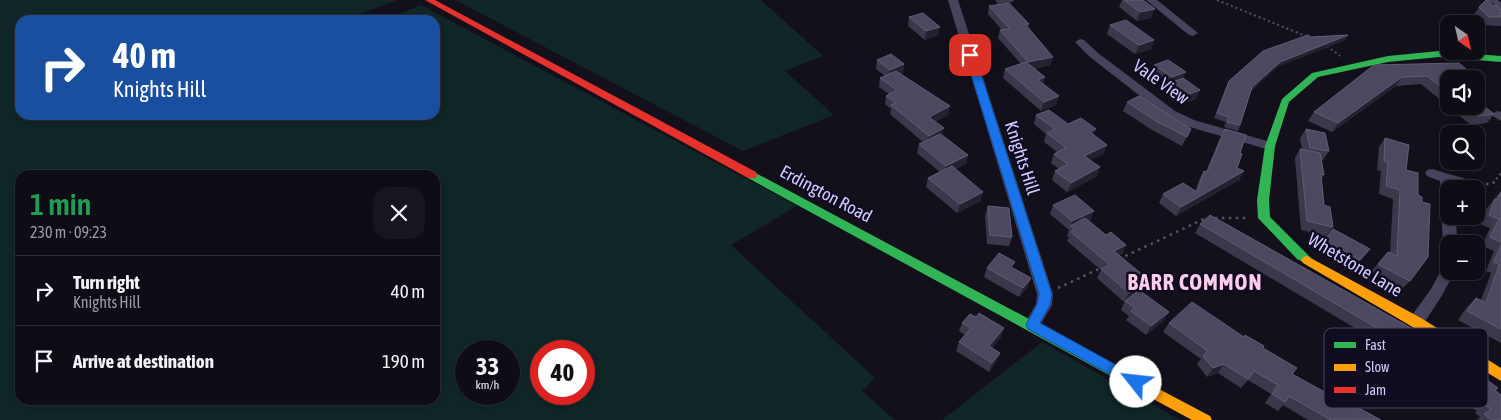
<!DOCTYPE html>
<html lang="en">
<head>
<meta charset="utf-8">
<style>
	:root { --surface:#0e0c14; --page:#17151d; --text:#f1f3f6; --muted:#9b9ba0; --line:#2e2c34 }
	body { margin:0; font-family:"Asap Condensed",sans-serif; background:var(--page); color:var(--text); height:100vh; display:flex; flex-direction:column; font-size:19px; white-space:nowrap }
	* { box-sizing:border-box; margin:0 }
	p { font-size:16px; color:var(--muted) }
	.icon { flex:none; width:28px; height:28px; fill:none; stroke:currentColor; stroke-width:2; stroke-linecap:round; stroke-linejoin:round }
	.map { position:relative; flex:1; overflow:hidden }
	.panel { position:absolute; left:15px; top:170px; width:425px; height:235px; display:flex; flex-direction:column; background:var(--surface); border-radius:15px; box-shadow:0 2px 8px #0003,0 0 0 1px var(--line) }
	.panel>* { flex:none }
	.hud { position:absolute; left:15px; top:15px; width:425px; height:105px; border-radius:15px; box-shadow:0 2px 8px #0003,0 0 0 1px var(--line); background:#1a4fa0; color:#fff; overflow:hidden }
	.needle { width:32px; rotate:146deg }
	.buttons { position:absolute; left:1440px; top:15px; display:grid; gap:10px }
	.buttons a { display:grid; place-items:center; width:45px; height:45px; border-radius:10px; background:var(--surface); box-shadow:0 2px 8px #0003,0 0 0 1px var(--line); font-size:25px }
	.speed { position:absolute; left:455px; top:340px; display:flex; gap:10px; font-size:25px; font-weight:700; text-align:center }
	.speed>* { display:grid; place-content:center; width:65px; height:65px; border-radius:50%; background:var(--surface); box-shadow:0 2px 8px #0003,0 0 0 1px var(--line); line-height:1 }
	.speed small { font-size:12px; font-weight:400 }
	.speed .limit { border:8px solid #d22; background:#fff; color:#111 }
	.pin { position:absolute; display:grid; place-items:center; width:42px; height:42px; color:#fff; margin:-21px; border-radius:10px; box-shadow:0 2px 8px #0006 }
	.me { position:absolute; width:55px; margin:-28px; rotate:299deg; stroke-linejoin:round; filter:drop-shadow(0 0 4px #0008) }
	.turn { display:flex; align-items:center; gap:18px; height:105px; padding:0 15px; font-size:22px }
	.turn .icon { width:65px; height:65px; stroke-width:2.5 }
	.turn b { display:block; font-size:35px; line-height:42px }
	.round { display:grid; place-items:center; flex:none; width:52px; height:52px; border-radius:15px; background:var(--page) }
	.head { display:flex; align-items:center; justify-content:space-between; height:85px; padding:0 15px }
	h1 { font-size:30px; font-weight:600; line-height:38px; color:#1e9e55 }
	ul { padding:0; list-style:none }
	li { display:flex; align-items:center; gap:15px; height:70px; padding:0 15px; border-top:1px solid var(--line) }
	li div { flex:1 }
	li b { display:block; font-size:19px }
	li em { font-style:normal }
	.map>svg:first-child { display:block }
	.green { fill:#102627; fill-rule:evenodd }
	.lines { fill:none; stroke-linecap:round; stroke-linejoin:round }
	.path-far1 { stroke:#495867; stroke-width:2; stroke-dasharray:2 3; stroke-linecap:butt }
	.path { stroke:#495867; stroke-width:2.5; stroke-dasharray:2.5 4.5; stroke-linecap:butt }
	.lane { stroke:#46445c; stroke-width:5.5 }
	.street { fill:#46445c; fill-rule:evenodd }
	.fast { fill:#30b455; fill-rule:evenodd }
	.slow { fill:#ff9f0a; fill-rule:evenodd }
	.jam { fill:#e5322d; fill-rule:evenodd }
	.wall { fill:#3c384c }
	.shaded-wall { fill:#252130 }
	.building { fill:#4c485f; stroke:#615c78 }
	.route { fill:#1a73e8; stroke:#114b97 }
	.labels { text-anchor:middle; stroke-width:5; stroke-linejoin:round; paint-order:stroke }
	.street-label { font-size:18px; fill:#d2caff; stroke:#100c1f }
	.district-label { font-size:22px; font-weight:bold; letter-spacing:1px; fill:#ffcceb; stroke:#100c1f }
	.key { fill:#100c1f; stroke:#4a4562; stroke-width:1 }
	.key-label { font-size:14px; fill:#d2caff }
</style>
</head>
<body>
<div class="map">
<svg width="1501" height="420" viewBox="0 0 1501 420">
	<rect width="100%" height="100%" fill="#13101b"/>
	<!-- green -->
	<g class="green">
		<path d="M0,0H397L345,20H20V115H435V20H382L421,5L797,206L731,245L875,378L862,391L895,420H0ZM20,175H435V400H20ZM466,351H509V394H466ZM541,351H584V394H541Z"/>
		<polygon points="455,0 761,0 823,56 785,71 834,115 743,151"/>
		<polygon points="1042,342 1180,420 942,420"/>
	</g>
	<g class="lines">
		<!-- path-far1 -->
		<g class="path-far1">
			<polyline points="1217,0 1308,37"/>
			<polyline points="1327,46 1340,56"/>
			<polyline points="1493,183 1501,173"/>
		</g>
		<!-- path -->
		<g class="path">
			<polyline points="1479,184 1492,184 1494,182"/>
			<polyline points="1119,259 1206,218 1249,218"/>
			<polyline points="1058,288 1101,268"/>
		</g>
		<!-- lane -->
		<polyline class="lane" points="1493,0 1501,6"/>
		<!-- street -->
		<g class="street">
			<polygon points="948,0 958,0 1053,294 1052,305 1038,329 1032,331 1026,329 1024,325 1036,304 1037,294"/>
			<polygon points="1146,0 1157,0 1198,33 1193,36 1189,35"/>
			<polygon points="1080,39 1084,40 1098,53 1175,111 1194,120 1274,143 1276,146 1270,150 1186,126 1167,117 1090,57 1075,42"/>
			<polygon points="1497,111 1501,112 1501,121 1491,115"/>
			<polygon points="1432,169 1473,181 1475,184 1473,187 1468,189 1454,185 1454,189 1449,189 1449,216 1456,216 1457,244 1449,244 1449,249 1445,248 1443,244 1440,181 1427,176 1425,173 1427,170"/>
			<polygon points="1449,263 1449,271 1455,271 1441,297 1422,326 1416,328 1410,326 1408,322 1410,318 1431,289 1444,265"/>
		</g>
		<!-- fast -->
		<g class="fast">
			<polygon points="1439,51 1501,56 1501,62 1439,57 1388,62 1318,77 1289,102 1275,146 1269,200 1270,217 1313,260 1311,263 1307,264 1297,259 1258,218 1257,200 1265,146 1282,99 1312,73 1388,56"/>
			<polygon points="752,171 1130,373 1132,377 1130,381 1125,383 1120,381 748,178 747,175"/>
		</g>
		<!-- slow -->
		<g class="slow">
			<polygon points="1307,256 1421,318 1501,368 1501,381 1411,326 1303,263 1301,260 1303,257"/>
			<polygon points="1125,371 1210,416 1212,420 1192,420 1120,381 1118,377 1120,373"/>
		</g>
		<!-- jam -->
		<polygon class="jam" points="425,0 435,0 756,172 757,175 756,178 748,178"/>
	</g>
	<!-- wall -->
	<g class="wall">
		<polygon points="995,0 1014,0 1013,2 998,4"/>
		<polygon points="1122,0 1143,0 1151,18 1137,21 1119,7"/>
		<polygon points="1492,5 1501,10 1501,26 1483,25 1473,16 1479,7"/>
		<polygon points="989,6 1029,24 1028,27 1053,57 1050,65 1034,69 1056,105 1041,111 1003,78 1005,69 1021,64 998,38 1000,30 1002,30 988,14"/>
		<polygon points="909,17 938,35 925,40 908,26"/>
		<polygon points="1110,25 1154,40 1151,49 1135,54 1107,34"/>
		<polygon points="1348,35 1345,40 1277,67 1251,91 1240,125 1238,131 1224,127 1226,122 1214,118 1229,81 1311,37"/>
		<polygon points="877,60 904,64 903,73 900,74 948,115 935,122 943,135 968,155 966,164 955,169 981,201 957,213 926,187 928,178 940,172 917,153 919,144 923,142 890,114 891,109 885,104 886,96 889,94 879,87 880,78 885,76 876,69"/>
		<polygon points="1154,65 1183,78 1196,99 1183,104 1166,92 1169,85 1168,86 1151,74"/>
		<polygon points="1374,65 1474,76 1472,79 1449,79 1449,106 1476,106 1494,114 1487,123 1471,125 1421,84 1396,86 1332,132 1308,121 1314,112"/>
		<polygon points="1127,102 1191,129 1182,146 1152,130 1123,111"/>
		<polygon points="1036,115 1068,124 1094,135 1107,145 1103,154 1090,160 1100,167 1096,177 1067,192 1052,180 1055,171 1059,169 1051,163 1054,154 1057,152 1044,142 1046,134 1034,124"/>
		<polygon points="1225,129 1240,153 1237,168 1244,171 1239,180 1176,216 1159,203 1163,194 1195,192 1199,180 1204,171 1206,172 1220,138"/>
		<polygon points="1306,129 1329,151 1323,160 1322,160 1324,175 1321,179 1324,205 1333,227 1326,236 1301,230 1295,158 1300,149 1302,149 1300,138"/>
		<polygon points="1385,138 1406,170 1410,281 1402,289 1371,272 1388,252 1390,253 1393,199 1379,194 1381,171 1377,170 1379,147"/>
		<polygon points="1501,191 1501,343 1458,320 1467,307 1476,298 1481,300 1491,273 1486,271 1494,251 1482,246 1490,228 1480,224 1487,208"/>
		<polygon points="1053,205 1091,220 1089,221 1106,235 1126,245 1122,254 1119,256 1145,290 1141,292 1169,312 1163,321 1146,335 1126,320 1129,316 1121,310 1125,301 1124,302 1097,278 1101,270 1067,241 1069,237 1067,236 1069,230 1050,214"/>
		<polygon points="988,206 1012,237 1009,246 987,244 985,216"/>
		<polygon points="1200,224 1472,369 1495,390 1501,420 1477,420 1480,417 1475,413 1477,411 1454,394 1459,390 1195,233"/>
		<polygon points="1324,240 1370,249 1353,269 1317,249"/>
		<polygon points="987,268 1013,268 1031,278 1028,287 1019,297 984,277"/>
		<polygon points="976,317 1001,337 992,348 1000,353 996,362 989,372 956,351 959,342 965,335 959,331 962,323"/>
		<polygon points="1169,323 1244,337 1263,348 1292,374 1342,402 1344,400 1381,420 1308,420 1283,405 1278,411 1265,403 1271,394 1248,380 1241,388 1218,373 1207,377 1197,364 1201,359 1163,332"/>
	</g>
	<!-- shaded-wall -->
	<g class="shaded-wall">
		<polygon points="1155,9 1151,18 1137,21 1140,12"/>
		<polygon points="940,27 938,35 925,40 926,31"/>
		<polygon points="1348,35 1345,40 1277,67 1249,92 1252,87 1280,62"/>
		<polygon points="1154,40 1151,49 1135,54 1139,45"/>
		<polygon points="1053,57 1050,65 1026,70 1028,62"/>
		<polygon points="904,64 903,73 889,79 890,70"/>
		<polygon points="1186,72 1182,81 1170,83 1169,85 1168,86 1172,77"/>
		<polygon points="1045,77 1043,86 1038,80"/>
		<polygon points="1402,77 1396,86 1332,132 1338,123"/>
		<polygon points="1200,90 1196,99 1183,104 1187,95"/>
		<polygon points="1059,96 1056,105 1041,111 1044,102"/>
		<polygon points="950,106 948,115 927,126 929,117"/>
		<polygon points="944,128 942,137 927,145 929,136"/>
		<polygon points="1096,129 1093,139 1090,132"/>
		<polygon points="1107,145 1103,154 1080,165 1084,156"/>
		<polygon points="968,155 966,164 944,175 946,166"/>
		<polygon points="1100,167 1096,177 1067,192 1071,183"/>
		<polygon points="1244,171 1239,180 1176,216 1181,207"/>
		<polygon points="983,192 981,201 957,213 960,204"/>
		<polygon points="1094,211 1091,220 1073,229 1070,227 1072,221"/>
		<polygon points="1126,245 1122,254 1110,260 1114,251"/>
		<polygon points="1031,278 1028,287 1019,297 1023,288"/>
		<polygon points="1150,281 1145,290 1124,302 1129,293"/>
		<polygon points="1169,312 1163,321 1146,335 1151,326"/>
		<polygon points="1004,328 1001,337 986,355 989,346"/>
		<polygon points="1000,353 996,362 989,372 992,363"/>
		<polygon points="1224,364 1218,373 1207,377 1213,368"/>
	</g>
	<!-- building -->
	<g class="building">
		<polygon points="1124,0 1143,0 1155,9 1140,12"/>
		<polygon points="1486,0 1489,0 1492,5 1497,6 1501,10 1501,17 1489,17 1479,7"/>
		<polygon points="1009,3 1029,24 1025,24 1053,57 1028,62 1000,30 1010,29 989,6"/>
		<polygon points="923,13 940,27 926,31 909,17"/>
		<polygon points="1126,20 1154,40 1139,45 1110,25"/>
		<polygon points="1308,35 1311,37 1348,35 1280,62 1252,87 1240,125 1227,122 1229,117 1217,113 1229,81 1263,51"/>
		<polygon points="891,54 904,64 890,70 877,60"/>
		<polygon points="1168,60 1186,72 1172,77 1154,65"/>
		<polygon points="1026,62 1045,77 1038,80 1059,96 1044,102 1005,69"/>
		<polygon points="1459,63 1474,76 1447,77 1449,79 1449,93 1427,76 1402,77 1338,123 1314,112 1374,65"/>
		<polygon points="896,71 950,106 929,117 944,128 929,136 891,105 896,103 886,96 897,90 880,78"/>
		<polygon points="1183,78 1200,90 1187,95 1170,83"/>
		<polygon points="1139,96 1191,129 1187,137 1156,121 1127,102"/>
		<polygon points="1476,100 1494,114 1478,116 1466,106 1476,106"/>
		<polygon points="1049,110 1068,124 1081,118 1096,129 1090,132 1107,145 1084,156 1100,167 1071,183 1055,171 1068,164 1054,154 1066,148 1047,133 1055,129 1036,115"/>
		<polygon points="1225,129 1246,135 1240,153 1242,154 1237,168 1244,171 1181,207 1163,194 1183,183 1197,192 1204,171 1207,172"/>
		<polygon points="1306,129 1325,133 1329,151 1310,148"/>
		<polygon points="940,134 968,155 946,166 919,144"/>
		<polygon points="1385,138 1409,145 1406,170 1418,173 1418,195 1422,197 1422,202 1430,204 1428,257 1410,281 1378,264 1388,252 1397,256 1400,190 1386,186 1388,162 1384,161"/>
		<polygon points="1300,149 1320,153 1324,175 1321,174 1324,205 1330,207 1333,227 1307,221"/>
		<polygon points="952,166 983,192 960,204 928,178"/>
		<polygon points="1501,192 1501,242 1490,237 1499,219 1489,215 1495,199 1497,200"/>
		<polygon points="1075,195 1094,211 1072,221 1053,205"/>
		<polygon points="988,206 1009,208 1012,237 990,235"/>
		<polygon points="1210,215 1475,364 1472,369 1498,388 1495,390 1501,395 1501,420 1492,420 1484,414 1491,409 1485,405 1487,403 1464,386 1469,382 1200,224"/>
		<polygon points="1085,218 1106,235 1111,232 1126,245 1114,251 1150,281 1129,293 1101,269 1110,265 1071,232 1075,230 1070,226"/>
		<polygon points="1333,229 1370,249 1360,260 1324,240"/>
		<polygon points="1501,245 1501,329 1467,311 1476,298 1486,303 1499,265 1494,262"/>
		<polygon points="999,253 1015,262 1011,267 1031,278 1023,288 987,268"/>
		<polygon points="1139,290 1169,312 1151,326 1131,311 1135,308 1125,301"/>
		<polygon points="1192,302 1244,337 1245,335 1264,346 1263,348 1297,368 1292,374 1343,402 1344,400 1381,420 1331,420 1289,396 1285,402 1272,394 1278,385 1254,371 1248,379 1224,364 1213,368 1203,356 1208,351 1169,323"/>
		<polygon points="979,313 1004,328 989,346 1000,353 992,363 959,342 971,328 962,323 970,314 976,317"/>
	</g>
	<!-- route -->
	<polygon class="route" points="970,52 975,55 1052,294 1050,305 1040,323 1140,378 1143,382 1140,386 1136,388 1131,386 1028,329 1026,325 1037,304 1039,294 965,55"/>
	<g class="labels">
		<!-- street labels -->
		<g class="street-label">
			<text transform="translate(1161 82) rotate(35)" y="6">Vale View</text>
			<text transform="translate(1022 158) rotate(72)" y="6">Knights Hill</text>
			<text transform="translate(826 194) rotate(28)" y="6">Erdington Road</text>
			<text transform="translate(1355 265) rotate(31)" y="6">Whetstone Lane</text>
		</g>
		<!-- district labels -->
		<g class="district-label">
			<text x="1195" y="290">BARR COMMON</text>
		</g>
	</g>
	<!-- legend -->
	<rect x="1324" y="328" width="164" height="80" rx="8" class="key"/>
	<rect x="1334" y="342" width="22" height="6" fill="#30b455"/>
	<rect x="1334" y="364" width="22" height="7" fill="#ff9f0a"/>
	<rect x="1334" y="387" width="22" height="6" fill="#e5322d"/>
	<g class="key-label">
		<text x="1365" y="350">Fast</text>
		<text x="1365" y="372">Slow</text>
		<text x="1365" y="395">Jam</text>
	</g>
</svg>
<div class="buttons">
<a><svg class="needle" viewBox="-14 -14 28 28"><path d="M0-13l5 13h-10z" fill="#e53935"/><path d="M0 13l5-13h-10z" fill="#9b9ba0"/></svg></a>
<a><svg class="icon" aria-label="sound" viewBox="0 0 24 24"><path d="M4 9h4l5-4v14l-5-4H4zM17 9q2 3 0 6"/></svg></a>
<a><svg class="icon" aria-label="search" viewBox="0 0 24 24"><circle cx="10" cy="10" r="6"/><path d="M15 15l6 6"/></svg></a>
<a>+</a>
<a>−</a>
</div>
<div class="speed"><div>33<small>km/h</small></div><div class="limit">40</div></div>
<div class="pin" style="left:970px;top:55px;background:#d93025"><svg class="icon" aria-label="arrive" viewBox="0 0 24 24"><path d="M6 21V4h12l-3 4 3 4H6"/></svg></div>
<svg class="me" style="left:1136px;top:382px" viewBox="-20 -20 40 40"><circle r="19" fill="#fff"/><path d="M0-13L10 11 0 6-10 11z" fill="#1a73e8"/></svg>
<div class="hud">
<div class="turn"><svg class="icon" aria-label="right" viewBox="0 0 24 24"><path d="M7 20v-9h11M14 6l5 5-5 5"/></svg><div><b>40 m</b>Knights Hill</div></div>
</div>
<section class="panel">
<div class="head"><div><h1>1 min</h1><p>230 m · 09:23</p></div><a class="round"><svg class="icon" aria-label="close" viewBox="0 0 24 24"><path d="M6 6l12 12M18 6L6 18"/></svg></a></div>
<ul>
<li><svg class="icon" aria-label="right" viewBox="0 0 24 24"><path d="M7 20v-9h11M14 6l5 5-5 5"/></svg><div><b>Turn right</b><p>Knights Hill</p></div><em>40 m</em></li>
<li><svg class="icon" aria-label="arrive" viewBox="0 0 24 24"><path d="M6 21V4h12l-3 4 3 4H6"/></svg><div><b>Arrive at destination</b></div><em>190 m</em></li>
</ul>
</section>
</div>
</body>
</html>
